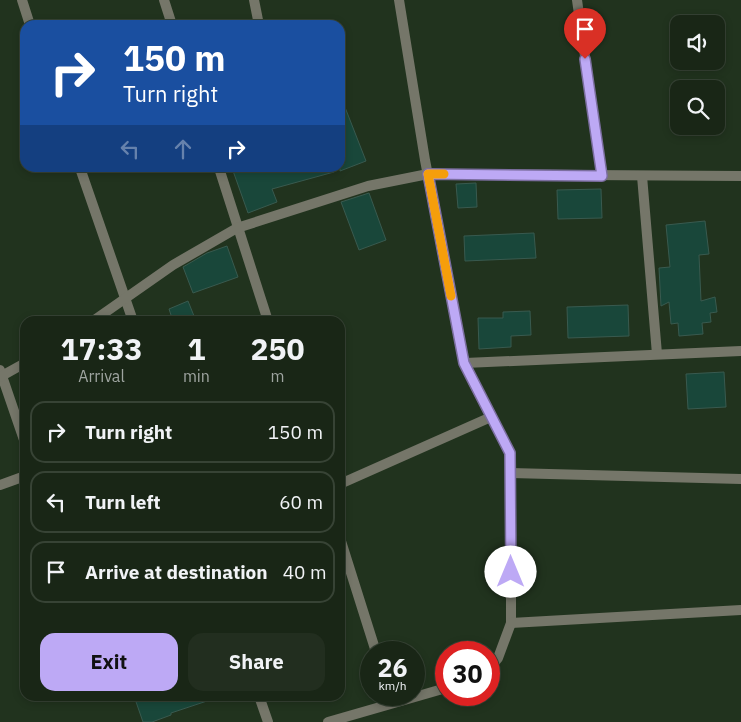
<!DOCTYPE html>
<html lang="en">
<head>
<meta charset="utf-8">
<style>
	:root { --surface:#192616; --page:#222e1f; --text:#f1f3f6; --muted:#9fa5a1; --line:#374335; --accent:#bda9f5 }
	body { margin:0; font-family:"IBM Plex Sans",sans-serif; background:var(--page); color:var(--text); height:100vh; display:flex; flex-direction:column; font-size:19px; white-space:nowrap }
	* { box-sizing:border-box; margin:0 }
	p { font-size:16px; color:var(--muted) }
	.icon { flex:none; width:28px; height:28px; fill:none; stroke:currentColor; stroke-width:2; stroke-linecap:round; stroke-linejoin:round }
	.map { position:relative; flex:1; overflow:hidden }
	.details { position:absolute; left:20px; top:316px; width:325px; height:385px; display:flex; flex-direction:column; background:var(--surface); border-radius:15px; box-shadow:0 2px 8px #0003,0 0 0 1px var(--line) }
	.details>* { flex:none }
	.guide { position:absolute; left:20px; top:20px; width:325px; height:152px; border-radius:15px; box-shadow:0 2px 8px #0003,0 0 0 1px var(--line); background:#1a4fa0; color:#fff; overflow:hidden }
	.buttons { position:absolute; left:670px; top:15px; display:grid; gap:10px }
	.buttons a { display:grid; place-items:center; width:55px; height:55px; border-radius:10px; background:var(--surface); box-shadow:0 2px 8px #0003,0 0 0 1px var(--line); font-size:25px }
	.speed { position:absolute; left:360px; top:641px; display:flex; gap:10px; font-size:25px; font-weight:700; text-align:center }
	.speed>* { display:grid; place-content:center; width:65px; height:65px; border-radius:50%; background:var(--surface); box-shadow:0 2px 8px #0003,0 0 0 1px var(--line); line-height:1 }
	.speed small { font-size:12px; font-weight:400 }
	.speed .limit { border:8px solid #d22; background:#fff; color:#111 }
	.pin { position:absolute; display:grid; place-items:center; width:42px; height:42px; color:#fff; margin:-51px -21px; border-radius:50% 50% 50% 0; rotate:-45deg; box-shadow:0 0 5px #0007 }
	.pin .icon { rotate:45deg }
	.me { position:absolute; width:55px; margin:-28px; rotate:0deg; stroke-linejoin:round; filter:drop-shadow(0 0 4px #0008) }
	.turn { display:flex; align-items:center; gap:18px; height:105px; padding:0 20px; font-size:22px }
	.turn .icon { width:65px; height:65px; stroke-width:2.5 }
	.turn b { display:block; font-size:35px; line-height:42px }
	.lanes { display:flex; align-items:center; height:48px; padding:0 20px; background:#0003; justify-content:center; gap:25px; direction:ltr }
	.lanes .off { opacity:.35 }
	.eta { display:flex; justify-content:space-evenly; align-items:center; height:85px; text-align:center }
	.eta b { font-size:30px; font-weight:800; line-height:35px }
	.button { display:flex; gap:10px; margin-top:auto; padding:10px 20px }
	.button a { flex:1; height:58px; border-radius:15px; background:var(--accent); color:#111; font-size:20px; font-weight:800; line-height:58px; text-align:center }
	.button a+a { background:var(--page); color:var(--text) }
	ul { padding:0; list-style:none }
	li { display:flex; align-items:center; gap:15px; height:62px; margin:0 10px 8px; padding:0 10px; border:2px solid var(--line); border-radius:15px }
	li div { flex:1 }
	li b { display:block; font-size:19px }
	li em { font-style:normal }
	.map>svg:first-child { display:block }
	.building { fill:#19473a; stroke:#395a4f }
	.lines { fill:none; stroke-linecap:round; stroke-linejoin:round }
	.street { stroke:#757669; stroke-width:10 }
	.route-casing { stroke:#7b6e9f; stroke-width:12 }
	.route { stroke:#bda9f5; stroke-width:9 }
	.slow { stroke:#f59e0b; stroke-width:9 }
</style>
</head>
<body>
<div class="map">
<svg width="741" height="722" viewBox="0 0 741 722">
	<rect width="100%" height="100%" fill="#21331e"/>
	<!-- building -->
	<g class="building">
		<polygon points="341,97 366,161 340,171 340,98"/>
		<polygon points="232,168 333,168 334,172 272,189 277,202 248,213"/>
		<polygon points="476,183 477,207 458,208 456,184"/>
		<polygon points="601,189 602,218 558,219 557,190"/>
		<polygon points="369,193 386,240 359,250 341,202"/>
		<polygon points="705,221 709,254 699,255 701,301 715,297 717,312 710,313 711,322 702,323 703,334 679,336 678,323 671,324 669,302 661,306 659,268 670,267 666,225"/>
		<polygon points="534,233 536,258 465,261 464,236"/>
		<polygon points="227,246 238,277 193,293 183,267 207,253"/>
		<polygon points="188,301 196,321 173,321 169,309"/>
		<polygon points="628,305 629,336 568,338 567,307"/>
		<polygon points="530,311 531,335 511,336 511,347 479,349 478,318 503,318 503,312"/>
		<polygon points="724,372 726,407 688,409 686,374"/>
		<polygon points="134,696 213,696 213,699 171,713 171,715 152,722 143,722"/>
	</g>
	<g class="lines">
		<!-- street -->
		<g class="street">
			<polyline points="22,0 30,25"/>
			<polyline points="164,0 172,25"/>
			<polyline points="254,0 259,25"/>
			<polyline points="399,0 425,160 462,354 473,382 510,453 511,473 511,623 498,658 489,669"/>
			<polyline points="577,0 602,176"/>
			<polyline points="80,168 133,321"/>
			<polyline points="219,168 268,321"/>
			<polyline points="642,176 657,354"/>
			<polyline points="93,321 173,265 237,228 368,186 428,174 741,176"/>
			<polyline points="465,363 741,351"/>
			<polyline points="0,370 25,443"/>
			<polyline points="0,377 25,363"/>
			<polyline points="511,473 741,479"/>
			<polyline points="340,484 491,417"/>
			<polyline points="0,485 25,476"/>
			<polyline points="340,538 376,652"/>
			<polyline points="511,623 741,610"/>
			<polyline points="259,696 268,722"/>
			<polyline points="328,722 446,688"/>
		</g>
	</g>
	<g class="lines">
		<defs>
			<polyline id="route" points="511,572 510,453 464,363 428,174 602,176 585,59"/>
		</defs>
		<!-- route casing -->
		<use href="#route" class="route-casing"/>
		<!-- route -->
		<use href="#route" class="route"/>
		<!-- slow -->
		<polyline class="slow" points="444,174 428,174 451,296"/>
	</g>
</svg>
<div class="buttons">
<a><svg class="icon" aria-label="sound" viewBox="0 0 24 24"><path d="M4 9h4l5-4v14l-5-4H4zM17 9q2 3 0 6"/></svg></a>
<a><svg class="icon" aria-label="search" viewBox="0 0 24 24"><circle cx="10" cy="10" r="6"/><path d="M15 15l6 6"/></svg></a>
</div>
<div class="speed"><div>26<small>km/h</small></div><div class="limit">30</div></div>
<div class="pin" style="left:585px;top:59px;background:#d93025"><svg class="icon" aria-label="arrive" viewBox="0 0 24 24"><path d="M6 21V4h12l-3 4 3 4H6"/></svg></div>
<svg class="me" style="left:511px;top:572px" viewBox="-20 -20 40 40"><circle r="19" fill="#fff"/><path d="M0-13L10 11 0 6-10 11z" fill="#bda9f5"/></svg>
<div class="guide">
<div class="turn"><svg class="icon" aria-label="right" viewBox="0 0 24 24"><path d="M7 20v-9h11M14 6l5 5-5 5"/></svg><div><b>150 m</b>Turn right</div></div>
<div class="lanes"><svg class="icon off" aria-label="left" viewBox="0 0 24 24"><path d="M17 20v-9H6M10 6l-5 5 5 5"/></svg><svg class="icon off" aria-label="ahead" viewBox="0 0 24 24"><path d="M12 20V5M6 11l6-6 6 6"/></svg><svg class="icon" aria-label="right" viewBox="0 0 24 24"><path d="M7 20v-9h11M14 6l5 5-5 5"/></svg></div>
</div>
<section class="details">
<div class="eta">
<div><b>17:33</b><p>Arrival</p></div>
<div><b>1</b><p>min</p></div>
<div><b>250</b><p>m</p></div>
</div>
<ul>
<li><svg class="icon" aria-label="right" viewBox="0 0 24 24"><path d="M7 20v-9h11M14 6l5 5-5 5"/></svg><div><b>Turn right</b></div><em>150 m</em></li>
<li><svg class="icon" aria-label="left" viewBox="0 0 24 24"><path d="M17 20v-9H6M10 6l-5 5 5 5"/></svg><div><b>Turn left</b></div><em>60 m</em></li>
<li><svg class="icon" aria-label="arrive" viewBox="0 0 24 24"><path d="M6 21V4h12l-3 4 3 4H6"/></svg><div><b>Arrive at destination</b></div><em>40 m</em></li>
</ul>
<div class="button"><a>Exit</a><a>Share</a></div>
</section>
</div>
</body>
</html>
